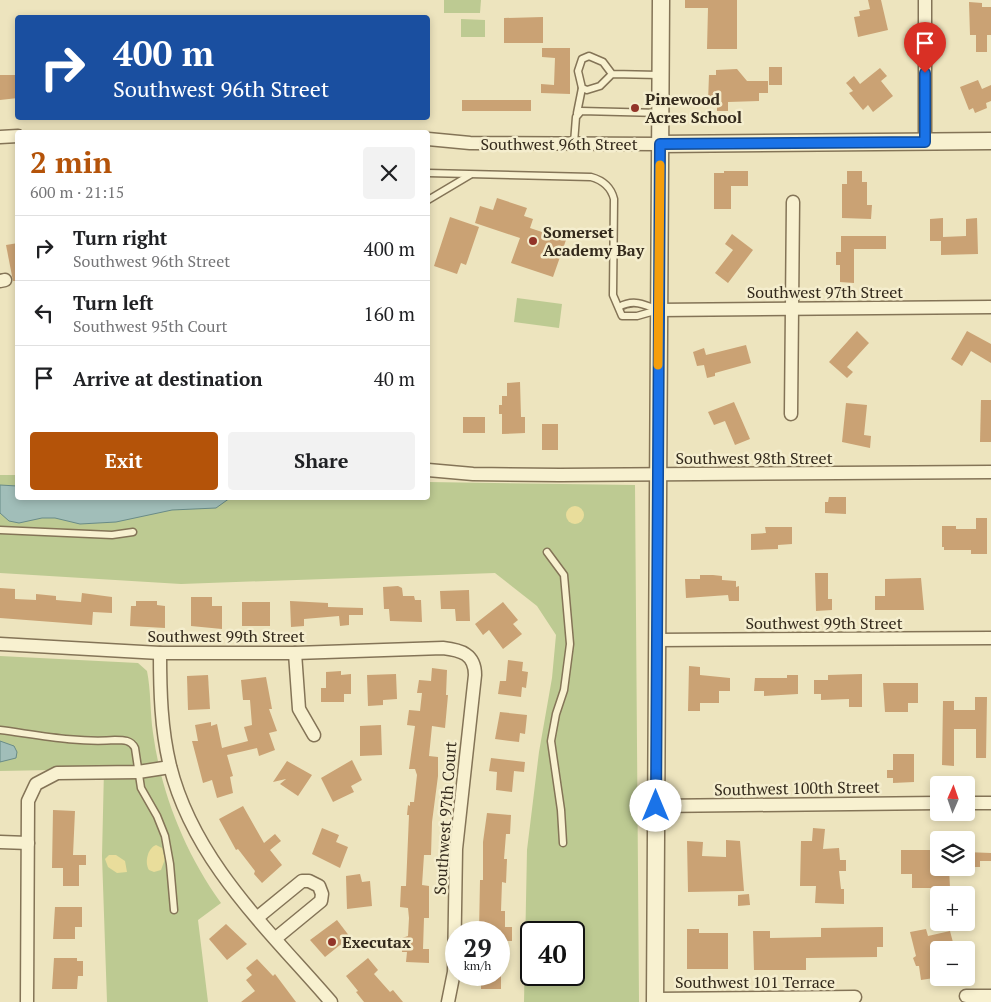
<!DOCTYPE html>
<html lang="en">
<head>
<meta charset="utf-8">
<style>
	:root { --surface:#fff; --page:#f2f2f2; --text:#202124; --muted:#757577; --line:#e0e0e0; --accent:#b45309 }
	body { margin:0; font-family:"PT Serif",serif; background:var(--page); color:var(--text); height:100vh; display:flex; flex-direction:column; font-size:19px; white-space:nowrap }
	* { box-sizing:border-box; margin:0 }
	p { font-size:16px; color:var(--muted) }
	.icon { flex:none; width:28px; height:28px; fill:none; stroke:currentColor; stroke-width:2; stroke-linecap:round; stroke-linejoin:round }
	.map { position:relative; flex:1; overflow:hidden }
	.panel { position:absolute; left:15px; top:130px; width:415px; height:370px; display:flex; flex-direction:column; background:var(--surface); border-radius:5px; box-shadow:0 2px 8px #0003 }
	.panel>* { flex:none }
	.guide { position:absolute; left:15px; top:15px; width:415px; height:105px; border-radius:5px; box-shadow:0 2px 8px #0003; background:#1a4fa0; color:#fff; overflow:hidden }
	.needle { width:32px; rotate:2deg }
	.controls { position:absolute; left:930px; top:776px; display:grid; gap:10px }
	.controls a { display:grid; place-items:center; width:45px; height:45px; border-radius:5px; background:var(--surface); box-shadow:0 2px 8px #0003; font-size:25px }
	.speed { position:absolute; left:445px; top:921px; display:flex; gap:10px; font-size:25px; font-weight:700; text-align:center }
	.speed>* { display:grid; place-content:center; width:65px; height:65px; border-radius:50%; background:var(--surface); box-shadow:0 2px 8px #0003; line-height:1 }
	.speed small { font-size:12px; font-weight:400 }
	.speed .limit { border:2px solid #111; border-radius:8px; background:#fff; color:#111 }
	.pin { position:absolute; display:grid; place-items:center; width:42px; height:42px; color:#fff; margin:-51px -21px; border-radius:50% 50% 50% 0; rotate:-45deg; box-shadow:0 0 5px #0007 }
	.pin .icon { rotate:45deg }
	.me { position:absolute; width:55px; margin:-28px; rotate:0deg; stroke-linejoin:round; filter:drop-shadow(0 0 4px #0008) }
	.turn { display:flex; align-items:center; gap:18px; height:105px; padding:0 15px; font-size:22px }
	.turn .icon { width:65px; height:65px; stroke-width:2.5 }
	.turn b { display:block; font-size:35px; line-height:42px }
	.round { display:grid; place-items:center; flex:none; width:52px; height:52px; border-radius:5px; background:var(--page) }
	.head { display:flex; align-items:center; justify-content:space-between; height:85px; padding:0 15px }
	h1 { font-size:30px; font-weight:700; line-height:38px; color:var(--accent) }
	.cta { display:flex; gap:10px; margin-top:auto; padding:10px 15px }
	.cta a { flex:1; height:58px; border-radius:5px; background:var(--accent); color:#fff; font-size:20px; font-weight:700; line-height:58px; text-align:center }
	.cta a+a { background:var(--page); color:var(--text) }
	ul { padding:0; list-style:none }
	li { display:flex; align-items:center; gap:15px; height:65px; padding:0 15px; border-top:1px solid var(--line) }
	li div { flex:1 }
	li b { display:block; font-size:19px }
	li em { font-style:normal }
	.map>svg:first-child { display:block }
	.green { fill:#bdca92; fill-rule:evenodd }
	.sand { fill:#e9dd9b }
	.water { fill:#a1beb9; stroke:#698b87 }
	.building { fill:#caa274 }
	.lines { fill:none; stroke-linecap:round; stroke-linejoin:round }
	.service-casing { stroke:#847457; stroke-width:9 }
	.minor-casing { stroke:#847457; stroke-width:15 }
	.tertiary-casing { stroke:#847457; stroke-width:19 }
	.service { stroke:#f8f1d0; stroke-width:6 }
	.minor { stroke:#f8f1d0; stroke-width:12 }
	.tertiary { stroke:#f8f1d0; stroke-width:16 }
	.route-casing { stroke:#114b97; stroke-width:12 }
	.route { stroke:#1a73e8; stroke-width:9 }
	.slow { stroke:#f59e0b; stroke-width:9 }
	.poi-dot { fill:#923428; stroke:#f4edcd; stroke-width:2 }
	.labels { text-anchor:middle; stroke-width:5; stroke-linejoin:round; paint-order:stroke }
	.poi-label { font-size:16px; font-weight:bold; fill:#342a1c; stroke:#f4edcd; text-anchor:start }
	.street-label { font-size:16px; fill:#342a1c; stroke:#f4edcd }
</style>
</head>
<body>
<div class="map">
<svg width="991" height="1002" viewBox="0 0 991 1002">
	<rect width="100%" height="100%" fill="#ede4be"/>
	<!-- green -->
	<g class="green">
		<polygon points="444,0 481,0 480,13 444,13"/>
		<polygon points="461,19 485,20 485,37 461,37"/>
		<polygon points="517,298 562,304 559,328 514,322"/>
		<path d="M0,475H17L18,498H428V482L635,485L639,1002H524L527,850L539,752L552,678L556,635L537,606L495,573L181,584L0,573ZM531,932H574V975H531Z"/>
		<path d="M0,656L138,663L147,671C151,691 150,712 153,733C161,793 185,853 221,903L198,920L208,1002H107L102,856L104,769L0,771Z"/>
	</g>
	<!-- sand -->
	<g class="sand">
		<circle cx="575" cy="515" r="9"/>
		<path d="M156,845L162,848L165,859L161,870L154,872L149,870C144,862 148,848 156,845Z"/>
		<polygon points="109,855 116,855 125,861 127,872 117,873 108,867 105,859"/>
	</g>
	<!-- water -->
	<g class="water">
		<polygon points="0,485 17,486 18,498 230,498 216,508 172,510 116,522 80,524 55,518 42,518 19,523 9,521 0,513"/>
		<polygon points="0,741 14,746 17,752 16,758 0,762"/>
	</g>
	<!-- building -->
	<g class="building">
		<polygon points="685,0 737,0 737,49 707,49 708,8 685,8"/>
		<polygon points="868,0 881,0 888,30 858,37 854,17 860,16 859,11 870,9"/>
		<polygon points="969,2 982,3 982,7 991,7 991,35 987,35 987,52 976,52 976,35 970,35"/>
		<polygon points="543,17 543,43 504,43 504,18"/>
		<polygon points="542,48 570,48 570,94 541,93 541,84 554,85 555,58 542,57"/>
		<rect x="769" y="67" width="13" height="18"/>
		<polygon points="880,68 887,76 881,81 893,96 873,112 868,105 863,110 849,93 853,91 846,83 854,76 860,84"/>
		<polygon points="737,69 747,81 768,81 768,93 759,93 759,101 728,102 728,111 717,111 717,102 708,102 709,75 716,75 716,70"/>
		<polygon points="0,75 18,75 18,98 0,100"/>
		<polygon points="978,80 982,89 991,85 991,101 986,103 987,108 975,113 973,108 969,110 960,87"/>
		<rect x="462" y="100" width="69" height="11"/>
		<polygon points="724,171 748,171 748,186 731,186 731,209 714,209 714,173 724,173"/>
		<polygon points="847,171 862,171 862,182 867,182 867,205 872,205 871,219 842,218 842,184 847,184"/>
		<polygon points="497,198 527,208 524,216 533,219 530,228 566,240 553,277 511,263 520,238 475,223 480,206 493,210"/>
		<polygon points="450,217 479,227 466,265 461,263 457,274 434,266"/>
		<polygon points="943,218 943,237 966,236 966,219 977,218 978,254 941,255 941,241 930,241 930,219"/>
		<polygon points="732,234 753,250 728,283 715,273 733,250 725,244"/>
		<polygon points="841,236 886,236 886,249 854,249 854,283 840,282 840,265 836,265 836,252 841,252"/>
		<polygon points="18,243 18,281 13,281 6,245"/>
		<polygon points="857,331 869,343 847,367 853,372 847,378 829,362"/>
		<polygon points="967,331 991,344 991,363 971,351 962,366 951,359"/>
		<polygon points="746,345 751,363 715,373 715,376 707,378 704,365 697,366 693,352 704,348 706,355"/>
		<polygon points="520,382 521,417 525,417 525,433 502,434 502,414 499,414 499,405 502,405 502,396 507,396 507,383"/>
		<polygon points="981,400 991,400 991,442 980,442"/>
		<polygon points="734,402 750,439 735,445 725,421 714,425 708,412"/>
		<polygon points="846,403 867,405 864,435 871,436 870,448 842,442"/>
		<rect x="463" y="417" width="22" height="16"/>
		<rect x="542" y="424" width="16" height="26"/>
		<polygon points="829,497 846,497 846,514 825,513 825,502 828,502"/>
		<polygon points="976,518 987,518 987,554 971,554 971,550 944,550 944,547 942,547 942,526 956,526 956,529 976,529"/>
		<polygon points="765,527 792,527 792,544 778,545 778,549 751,550 751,534 766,533"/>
		<polygon points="815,573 828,573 828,599 832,599 832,610 816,611"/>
		<polygon points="700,575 713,575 722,576 722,580 736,581 736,587 739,586 739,601 729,601 728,595 686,598 685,579 700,579"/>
		<polygon points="921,578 924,610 875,610 875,596 885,596 885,579"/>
		<polygon points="398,586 402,588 403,596 414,596 415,600 421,600 422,622 390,621 389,609 384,609 383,587"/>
		<polygon points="0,588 15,589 15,599 36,600 36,594 56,596 56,600 81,602 82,593 112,597 112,613 93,612 92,625 0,618"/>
		<polygon points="469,590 470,621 456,621 455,609 441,609 440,591"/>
		<polygon points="191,597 212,597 212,606 222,606 222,629 191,626"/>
		<polygon points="136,601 157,601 157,605 165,606 165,628 130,626 131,606 136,606"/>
		<polygon points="290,601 328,603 328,607 363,608 363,615 349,615 349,625 340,626 339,616 304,619 304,626 291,627"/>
		<rect x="242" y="602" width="28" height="24"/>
		<polygon points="503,602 518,620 513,624 522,634 503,649 489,630 483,635 475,624"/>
		<polygon points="508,660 523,662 522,671 528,672 526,688 522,687 521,697 498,694 500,681 506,681"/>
		<polygon points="689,666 700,667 700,675 730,678 730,691 719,691 719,703 700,703 700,711 688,711"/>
		<polygon points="432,668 447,670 446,695 448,695 445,728 432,726 429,756 438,757 438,776 432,822 431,855 424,855 422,885 429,886 429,918 424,918 423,949 429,949 429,963 406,962 407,952 402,952 402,938 408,936 409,918 408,908 400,907 401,886 406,886 409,815 407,815 408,805 410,806 410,802 414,802 417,775 415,769 409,769 415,726 407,725 409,710 420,711 422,693 417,693 419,680 431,681"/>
		<polygon points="341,671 341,675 351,674 351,694 344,694 344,702 321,702 321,688 326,688 326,672"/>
		<polygon points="396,674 397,699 383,700 383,705 368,706 367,675"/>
		<polygon points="862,674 862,707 849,707 849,699 821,700 821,694 814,694 814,680 828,680 828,675"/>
		<polygon points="208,675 210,709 188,710 187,676"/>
		<polygon points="787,675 798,675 798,694 764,696 764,691 754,691 755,678 787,678"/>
		<polygon points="266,677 272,709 269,709 277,731 269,733 275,750 259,756 257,748 227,755 233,776 230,777 233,793 217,798 212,780 203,783 192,741 198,741 195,725 211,722 211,726 217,724 222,748 248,741 244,727 252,725 250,700 243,700 241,680"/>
		<polygon points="883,683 918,683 918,703 908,703 908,712 885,712"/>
		<polygon points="975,697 987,697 986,758 976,758 976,729 954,729 954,766 942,765 943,701 954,701 954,710 975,710"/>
		<polygon points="500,712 527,715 525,734 520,733 519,742 495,739"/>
		<polygon points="381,725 382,755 360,756 360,726"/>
		<polygon points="893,754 914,754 914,782 893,783 893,778 887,778 887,770 893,770"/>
		<polygon points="491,758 525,762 524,772 514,771 512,792 496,790 497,772 489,771"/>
		<polygon points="352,760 362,780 351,786 354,792 333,802 321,778"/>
		<polygon points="287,761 312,775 298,796 280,784 286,779 273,782"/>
		<polygon points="243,806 264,843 275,834 281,841 270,850 282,865 262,883 254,874 255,871 238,849 236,850 219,819"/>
		<polygon points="53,810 75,811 73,855 86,855 86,865 79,865 79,886 63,886 63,868 52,868"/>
		<polygon points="487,813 511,815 510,834 506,834 504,859 507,859 506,883 502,882 501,911 505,911 505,927 512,927 512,941 499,941 499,932 479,932 480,880 483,880 483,842"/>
		<polygon points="322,828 339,835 336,842 348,847 340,868 312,854"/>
		<polygon points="813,828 825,829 823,849 839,848 840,860 846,860 846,871 839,871 841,889 844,889 844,904 815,903 816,886 800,886 801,841 812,841"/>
		<polygon points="726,840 740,841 744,891 688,892 687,841 703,842 702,856 726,857"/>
		<polygon points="901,850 939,850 939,868 949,868 950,888 912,888 912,874 901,874"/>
		<polygon points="966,852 991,853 991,861 980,861 980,867 966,867"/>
		<polygon points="360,874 362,882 370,881 372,906 347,909 346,876"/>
		<polygon points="749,894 750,905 738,906 738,895"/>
		<polygon points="55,907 82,907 82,927 75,927 75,939 53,939"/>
		<polygon points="337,920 350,937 325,957 310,940"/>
		<polygon points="226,924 247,944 227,960 209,939"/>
		<polygon points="883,927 883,947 877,947 877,957 806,958 806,970 754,970 753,931 770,931 770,938 821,937 821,928"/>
		<polygon points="687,929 699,929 699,933 728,933 728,969 687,969"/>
		<polygon points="926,929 928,936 950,931 955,950 939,950 939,963 932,964 934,978 921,980 919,966 916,966 913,958 916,956 910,932"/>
		<polygon points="54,958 77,958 77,961 83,961 83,976 78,976 77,989 52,989"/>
		<polygon points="368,958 378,970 374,974 390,992 393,990 403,1002 364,1002 356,992 358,991 346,976"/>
		<polygon points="257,959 273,976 275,974 296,1002 241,1002 255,991 246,980 252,975 246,968"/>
		<rect x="481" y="975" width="20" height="14"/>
	</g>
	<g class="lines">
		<defs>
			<g id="service">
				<polyline points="612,74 600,86 587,90 582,88 578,71 582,59 589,56 603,62 612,74 659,75"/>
				<polyline points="577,113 582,88"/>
				<polyline points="574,143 576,117 581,111 660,113"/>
				<path d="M428,173L591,177C602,180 611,187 614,199L613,295L622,316H637L658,310"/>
				<polyline points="428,200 470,175"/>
				<path d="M619,307C633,299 644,304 658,310"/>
				<polyline points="0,530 112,535 133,532"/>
				<polyline points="547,552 564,575 570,644 564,690 556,714 551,741 561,810 563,843"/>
				<path d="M0,730C38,735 77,743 115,740C124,740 131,740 135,748L141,788L157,816L165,836L170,864L174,910"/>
			</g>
			<g id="minor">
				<polyline points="0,137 18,136"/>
				<polyline points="428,139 470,143 660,144"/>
				<polyline points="925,142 925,0"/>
				<polyline points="0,281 5,280"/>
				<polyline points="658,310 991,307"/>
				<polyline points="791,414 793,202"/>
				<polyline points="428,470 473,474 560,475 991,472"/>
				<polyline points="657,640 991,638"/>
				<path d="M0,644L160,653H295L443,648C461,650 475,654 475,675L456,849L454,972L448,1002"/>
				<path d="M160,653C160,691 161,729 170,766C194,862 269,930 331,1002"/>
				<polyline points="295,653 299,709 314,735"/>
				<polyline points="966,803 991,803"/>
				<polyline points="656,806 939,803"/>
				<polyline points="0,842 28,843"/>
				<polyline points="258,917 302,881 309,881 319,886 322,894 321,901 276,938"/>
				<polyline points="966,996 991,996"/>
				<polyline points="655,999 855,997"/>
				<polyline points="27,1002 28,801 36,784 57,773 138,772 170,767"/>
			</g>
			<g id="tertiary">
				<polyline points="660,144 991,141"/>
				<polyline points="655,1002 661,0"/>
			</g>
		</defs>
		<!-- service casing -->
		<use href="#service" class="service-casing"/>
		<!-- minor casing -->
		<use href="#minor" class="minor-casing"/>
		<!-- tertiary casing -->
		<use href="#tertiary" class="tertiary-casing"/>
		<!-- service -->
		<use href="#service" class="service"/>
		<!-- minor -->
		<use href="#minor" class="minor"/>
		<!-- tertiary -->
		<use href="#tertiary" class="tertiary"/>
	</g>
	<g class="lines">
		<defs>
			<polyline id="route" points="656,806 660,144 925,142 925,73"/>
		</defs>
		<!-- route casing -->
		<use href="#route" class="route-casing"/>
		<!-- route -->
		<use href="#route" class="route"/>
		<!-- slow -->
		<polyline class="slow" points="658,365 660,165"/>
	</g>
	<!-- markers -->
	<g class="poi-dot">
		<circle cx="635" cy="108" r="5"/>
		<circle cx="533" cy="241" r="5"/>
		<circle cx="332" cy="942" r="5"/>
	</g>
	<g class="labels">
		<!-- poi labels -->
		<g class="poi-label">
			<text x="645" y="105">Pinewood<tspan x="645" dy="18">Acres School</tspan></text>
			<text x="543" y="238">Somerset<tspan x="543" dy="18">Academy Bay</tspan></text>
			<text x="342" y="948">Executax</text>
		</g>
		<!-- street labels -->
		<g class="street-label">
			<text x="559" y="150">Southwest 96th Street</text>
			<text x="825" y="298">Southwest 97th Street</text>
			<text x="754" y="464">Southwest 98th Street</text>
			<text x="824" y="629">Southwest 99th Street</text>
			<text x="226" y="642">Southwest 99th Street</text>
			<text transform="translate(797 788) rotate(-1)" y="6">Southwest 100th Street</text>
			<text transform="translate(445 818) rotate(-86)" y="6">Southwest 97th Court</text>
			<text x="755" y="988">Southwest 101 Terrace</text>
		</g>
	</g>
</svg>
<div class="controls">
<a><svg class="needle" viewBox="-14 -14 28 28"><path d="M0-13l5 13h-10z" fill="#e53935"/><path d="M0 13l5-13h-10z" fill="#757577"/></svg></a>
<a><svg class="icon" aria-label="layers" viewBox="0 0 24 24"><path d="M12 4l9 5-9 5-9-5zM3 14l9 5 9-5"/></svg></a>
<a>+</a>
<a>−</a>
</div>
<div class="speed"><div>29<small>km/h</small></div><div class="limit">40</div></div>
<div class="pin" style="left:925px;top:73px;background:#d93025"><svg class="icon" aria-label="arrive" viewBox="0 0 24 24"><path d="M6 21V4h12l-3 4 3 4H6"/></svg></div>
<svg class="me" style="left:656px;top:806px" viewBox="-20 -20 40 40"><circle r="19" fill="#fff"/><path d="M0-13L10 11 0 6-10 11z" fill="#1a73e8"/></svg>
<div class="guide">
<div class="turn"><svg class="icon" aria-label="right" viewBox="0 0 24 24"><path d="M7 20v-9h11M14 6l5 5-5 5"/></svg><div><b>400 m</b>Southwest 96th Street</div></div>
</div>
<section class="panel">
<div class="head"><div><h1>2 min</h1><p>600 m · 21:15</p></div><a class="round"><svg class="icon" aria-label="close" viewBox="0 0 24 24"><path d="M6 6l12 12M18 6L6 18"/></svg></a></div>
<ul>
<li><svg class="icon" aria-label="right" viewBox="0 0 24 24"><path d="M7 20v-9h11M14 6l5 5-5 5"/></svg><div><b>Turn right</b><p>Southwest 96th Street</p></div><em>400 m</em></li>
<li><svg class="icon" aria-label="left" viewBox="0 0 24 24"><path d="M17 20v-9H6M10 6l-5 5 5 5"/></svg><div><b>Turn left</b><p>Southwest 95th Court</p></div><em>160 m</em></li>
<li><svg class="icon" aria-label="arrive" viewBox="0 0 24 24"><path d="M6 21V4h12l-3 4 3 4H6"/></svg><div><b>Arrive at destination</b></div><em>40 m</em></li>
</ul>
<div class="cta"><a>Exit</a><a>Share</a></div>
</section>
</div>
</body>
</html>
